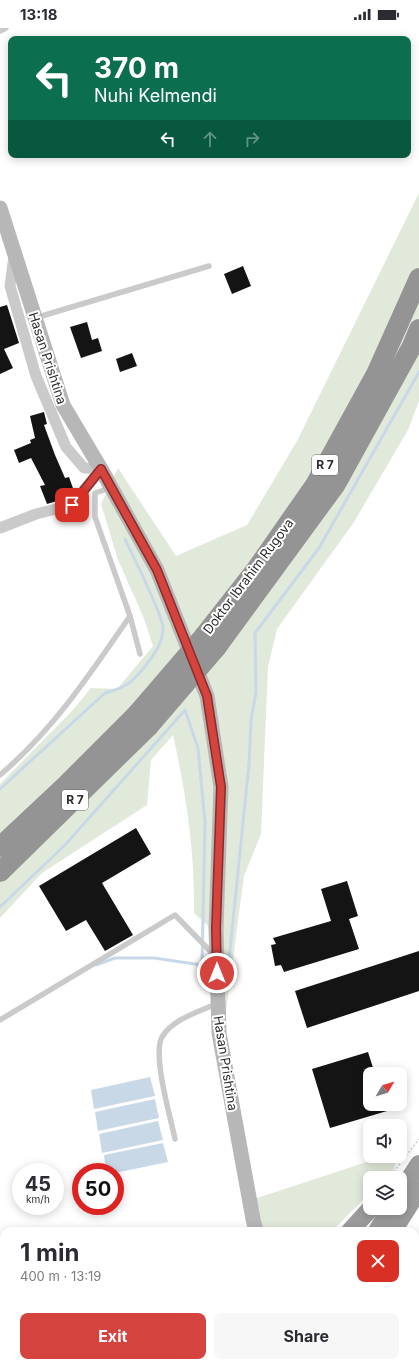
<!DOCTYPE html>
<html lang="en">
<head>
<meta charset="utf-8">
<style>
	:root { --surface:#fff; --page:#f7f7f7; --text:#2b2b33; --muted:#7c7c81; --accent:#d4433e }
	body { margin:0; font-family:Inter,sans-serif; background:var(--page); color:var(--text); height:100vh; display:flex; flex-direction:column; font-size:15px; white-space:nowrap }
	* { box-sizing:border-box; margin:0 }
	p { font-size:13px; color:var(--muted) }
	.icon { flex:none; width:22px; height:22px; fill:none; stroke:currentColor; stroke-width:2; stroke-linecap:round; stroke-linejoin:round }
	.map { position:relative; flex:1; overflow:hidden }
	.details { position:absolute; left:0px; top:1199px; width:419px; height:140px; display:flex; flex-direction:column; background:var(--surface); border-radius:12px 12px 0 0; box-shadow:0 2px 10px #0003 }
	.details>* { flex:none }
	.top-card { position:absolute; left:8px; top:8px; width:403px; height:122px; border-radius:8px; box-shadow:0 2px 10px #0003; background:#0b6e4f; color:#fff; overflow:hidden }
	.needle { width:26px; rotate:52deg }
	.controls { position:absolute; left:363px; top:1039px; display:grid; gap:8px }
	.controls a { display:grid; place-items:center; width:44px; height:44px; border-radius:8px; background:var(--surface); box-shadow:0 2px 10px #0003; font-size:20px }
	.speed { position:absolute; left:12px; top:1135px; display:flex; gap:8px; font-size:20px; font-weight:700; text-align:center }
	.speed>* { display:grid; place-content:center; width:52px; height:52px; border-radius:50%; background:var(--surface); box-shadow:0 2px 10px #0003; line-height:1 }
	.speed small { font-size:10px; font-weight:400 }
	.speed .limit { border:6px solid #d22; background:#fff; color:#111 }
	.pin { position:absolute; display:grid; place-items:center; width:34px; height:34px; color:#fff; margin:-17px; border-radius:8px; box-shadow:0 2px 6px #0006 }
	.me { position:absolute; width:44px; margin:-22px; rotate:0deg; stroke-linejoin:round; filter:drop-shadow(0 0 3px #0008) }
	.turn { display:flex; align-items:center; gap:14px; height:84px; padding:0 20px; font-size:18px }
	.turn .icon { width:52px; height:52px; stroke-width:2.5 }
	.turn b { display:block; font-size:28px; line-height:34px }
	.lanes { display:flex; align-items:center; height:38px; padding:0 20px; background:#0003; justify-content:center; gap:20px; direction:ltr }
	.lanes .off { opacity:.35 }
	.round { display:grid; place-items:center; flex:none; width:42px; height:42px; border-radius:8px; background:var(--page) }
	.head { display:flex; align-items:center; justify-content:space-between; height:68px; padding:0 20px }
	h1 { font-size:24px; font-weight:700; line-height:30px }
	.primary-button { display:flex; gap:8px; margin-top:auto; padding:8px 20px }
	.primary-button a { flex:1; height:46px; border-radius:8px; background:var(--accent); color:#fff; font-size:16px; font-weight:700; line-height:46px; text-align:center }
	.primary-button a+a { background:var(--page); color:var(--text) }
	.status { display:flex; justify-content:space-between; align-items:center; height:28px; padding:0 20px; background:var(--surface); direction:ltr }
	.status svg { height:11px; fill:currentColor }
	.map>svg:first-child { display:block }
	.green { fill:#e1e9db }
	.water { fill:#c9d8e7 }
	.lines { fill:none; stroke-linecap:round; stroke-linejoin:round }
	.stream { stroke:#c9d8e7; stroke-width:3 }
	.building { fill:#141414 }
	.path { stroke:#cacaca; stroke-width:1.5; stroke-dasharray:2 2; stroke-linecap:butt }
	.service { stroke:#cacaca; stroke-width:5.5 }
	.minor { stroke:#cacaca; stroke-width:11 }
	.secondary { stroke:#b7b7b7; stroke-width:15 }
	.trunk { stroke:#9c9c9c; stroke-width:18 }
	.motorway { stroke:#949494; stroke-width:20 }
	.motorway-bridge { stroke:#949494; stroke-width:20 }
	.route-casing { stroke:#8a2c28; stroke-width:10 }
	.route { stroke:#d4433e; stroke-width:7 }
	.labels { text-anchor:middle; stroke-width:4; stroke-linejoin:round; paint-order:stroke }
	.shield { fill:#fff; stroke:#6c6c6c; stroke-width:1 }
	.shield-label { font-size:12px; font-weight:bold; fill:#2d2d2d }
	.street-label { font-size:13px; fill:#2d2d2d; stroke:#fff }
</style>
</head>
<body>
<div class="status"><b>13:18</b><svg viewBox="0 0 49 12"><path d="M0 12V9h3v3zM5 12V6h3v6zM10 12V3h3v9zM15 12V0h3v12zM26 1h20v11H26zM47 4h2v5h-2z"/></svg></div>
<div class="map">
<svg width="419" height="1339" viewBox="0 0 419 1339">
	<rect width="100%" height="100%" fill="#fff"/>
	<!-- green -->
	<g class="green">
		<path d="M419,165V373L408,402L354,494L277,601L268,639L261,806L244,848L226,983V942L208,898L194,885C195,825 186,765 173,707L151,732L147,777L42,845L0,890V756L72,683L91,660L117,661L153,618L143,588L118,532L101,476L118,440L176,528L247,497L297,413Z"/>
		<polygon points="385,1128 397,1128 394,1141 384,1150 370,1150 370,1165 332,1203 261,1203 254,1171"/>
		<polygon points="4,1295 4,1335 200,1335 199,1339 0,1339 0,1296"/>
		<polygon points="215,1335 264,1335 263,1339 215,1339"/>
	</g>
	<!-- water -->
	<g class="water">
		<polygon points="150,1049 155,1068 94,1081 91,1062"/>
		<polygon points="155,1071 159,1090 98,1103 95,1084"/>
		<polygon points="158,1093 163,1112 102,1125 99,1106"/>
		<polygon points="163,1115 168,1134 115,1145 106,1144 104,1127"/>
	</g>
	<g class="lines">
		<!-- stream -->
		<g class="stream">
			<path d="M0,761L105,665C127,659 132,655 147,636C155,625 162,616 163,601C164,589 132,526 125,511"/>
			<polyline points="0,879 65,817 185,682 198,720 205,794 202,937 154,930 115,930 96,937"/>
			<polyline points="229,932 249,736 251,692 256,664 255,605 319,520 419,344"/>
		</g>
	</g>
	<!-- building -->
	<g class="building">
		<polygon points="243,238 251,258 232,266 224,246"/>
		<polygon points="7,277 19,315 4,321 13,340 0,346 0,279"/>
		<polygon points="87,294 92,312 98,310 102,323 81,330 70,299"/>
		<polygon points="132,325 137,338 120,344 116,331"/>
		<polygon points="44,384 47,396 44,397 55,427 65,450 69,449 74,463 70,469 47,476 40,458 45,457 31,430 19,435 14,422 31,415 30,412 35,410 30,388"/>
		<polygon points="136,800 151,826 102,855 133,907 105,923 86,892 66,903 39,858"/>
		<polygon points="347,853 358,888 349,891 359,921 284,944 281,937 275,938 271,917 276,916 273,910 331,893 321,861"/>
		<polygon points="419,923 419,963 307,1000 295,963"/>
		<polygon points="368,1024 375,1046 370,1046 370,1076 385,1076 387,1083 330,1100 312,1041"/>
	</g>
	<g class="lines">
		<!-- path -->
		<polyline class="path" points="389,1150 419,1111"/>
		<!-- service -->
		<g class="service">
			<polyline points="0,3 6,0"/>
			<polyline points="35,290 209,238"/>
			<polyline points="130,588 140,626"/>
			<path d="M0,747C53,702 91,645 130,588L95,489V465L110,460"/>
			<polyline points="0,992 175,887 214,927"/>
			<path d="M175,1111C171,1091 152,1027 162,1009C173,991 198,984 216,976"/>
			<polyline points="415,1332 419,1331"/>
			<polyline points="394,1339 407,1335"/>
		</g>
		<!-- minor -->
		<g class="minor">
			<polyline points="14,228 10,258 36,348 66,419 84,440 101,441"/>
			<polyline points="0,500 36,486 72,477 101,441"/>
		</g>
		<!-- secondary -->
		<g class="secondary">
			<polyline points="0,180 63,377 101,441 157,542 207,668 221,759 216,900 219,1005 253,1191 256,1203"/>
			<polyline points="207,1339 207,1335"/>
		</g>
		<!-- trunk -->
		<g class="trunk">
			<polyline points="400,1165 419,1136"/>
			<polyline points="350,1203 371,1180"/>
			<polyline points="377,1203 391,1180"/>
			<polyline points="393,1203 419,1162"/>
			<polyline points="272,1339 273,1335"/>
			<polyline points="302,1339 304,1335"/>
			<polyline points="320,1339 322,1335"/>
			<polyline points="335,1339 337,1335"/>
		</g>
		<!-- motorway -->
		<g class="motorway">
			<polyline points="204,608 255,543 315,457 376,346 419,250"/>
			<polyline points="216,620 336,456 412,318 419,301"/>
			<polyline points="0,819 65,758 137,686"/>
			<polyline points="0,844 149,698"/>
		</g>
		<!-- motorway-bridge -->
		<g class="motorway-bridge">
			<polyline points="137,686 204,608"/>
			<polyline points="149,698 216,620"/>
		</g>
	</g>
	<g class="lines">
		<defs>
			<polyline id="route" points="72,477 101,441 157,542 207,668 221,759 216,900 217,945"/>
		</defs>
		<!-- route casing -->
		<use href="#route" class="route-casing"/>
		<!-- route -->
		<use href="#route" class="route"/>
	</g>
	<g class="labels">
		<!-- shield labels -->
		<g class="shield">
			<rect x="312" y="427" width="26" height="20" rx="3"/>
			<rect x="62" y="762" width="26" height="20" rx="3"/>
		</g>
		<g class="shield-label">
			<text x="325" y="441">R 7</text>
			<text x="75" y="776">R 7</text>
		</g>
		<!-- street labels -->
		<g class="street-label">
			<text transform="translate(48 330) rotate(72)" y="5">Hasan Prishtina</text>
			<text transform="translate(248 548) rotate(-53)" y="5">Doktor Ibrahim Rugova</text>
			<text transform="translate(226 1035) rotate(81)" y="5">Hasan Prishtina</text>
		</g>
	</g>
</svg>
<div class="controls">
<a><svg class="needle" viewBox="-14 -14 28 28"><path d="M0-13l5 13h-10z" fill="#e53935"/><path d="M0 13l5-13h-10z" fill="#7c7c81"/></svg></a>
<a><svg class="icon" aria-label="sound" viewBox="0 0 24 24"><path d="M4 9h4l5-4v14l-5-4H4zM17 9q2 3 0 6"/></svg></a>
<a><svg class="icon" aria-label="layers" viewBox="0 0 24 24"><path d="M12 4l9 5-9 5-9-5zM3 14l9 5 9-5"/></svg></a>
</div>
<div class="speed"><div>45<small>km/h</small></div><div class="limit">50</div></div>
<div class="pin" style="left:72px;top:477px;background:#d93025"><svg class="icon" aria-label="arrive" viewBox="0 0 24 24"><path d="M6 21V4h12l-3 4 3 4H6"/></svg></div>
<svg class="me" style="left:217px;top:945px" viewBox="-20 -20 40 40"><circle r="17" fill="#d4433e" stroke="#fff" stroke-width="3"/><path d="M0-11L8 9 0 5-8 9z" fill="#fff"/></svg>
<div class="top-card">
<div class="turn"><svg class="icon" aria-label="left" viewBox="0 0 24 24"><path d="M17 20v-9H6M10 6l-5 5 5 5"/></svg><div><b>370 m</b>Nuhi Kelmendi</div></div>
<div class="lanes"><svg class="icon" aria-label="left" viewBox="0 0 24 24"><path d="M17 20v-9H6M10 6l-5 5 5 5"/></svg><svg class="icon off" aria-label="ahead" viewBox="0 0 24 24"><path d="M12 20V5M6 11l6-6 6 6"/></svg><svg class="icon off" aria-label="right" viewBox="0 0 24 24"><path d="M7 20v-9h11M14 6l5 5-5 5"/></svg></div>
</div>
<section class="details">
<div class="head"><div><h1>1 min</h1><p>400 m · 13:19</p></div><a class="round" style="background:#d93025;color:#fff"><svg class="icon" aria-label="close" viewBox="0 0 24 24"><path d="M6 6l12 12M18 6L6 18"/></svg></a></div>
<div class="primary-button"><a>Exit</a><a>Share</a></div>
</section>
</div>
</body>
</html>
